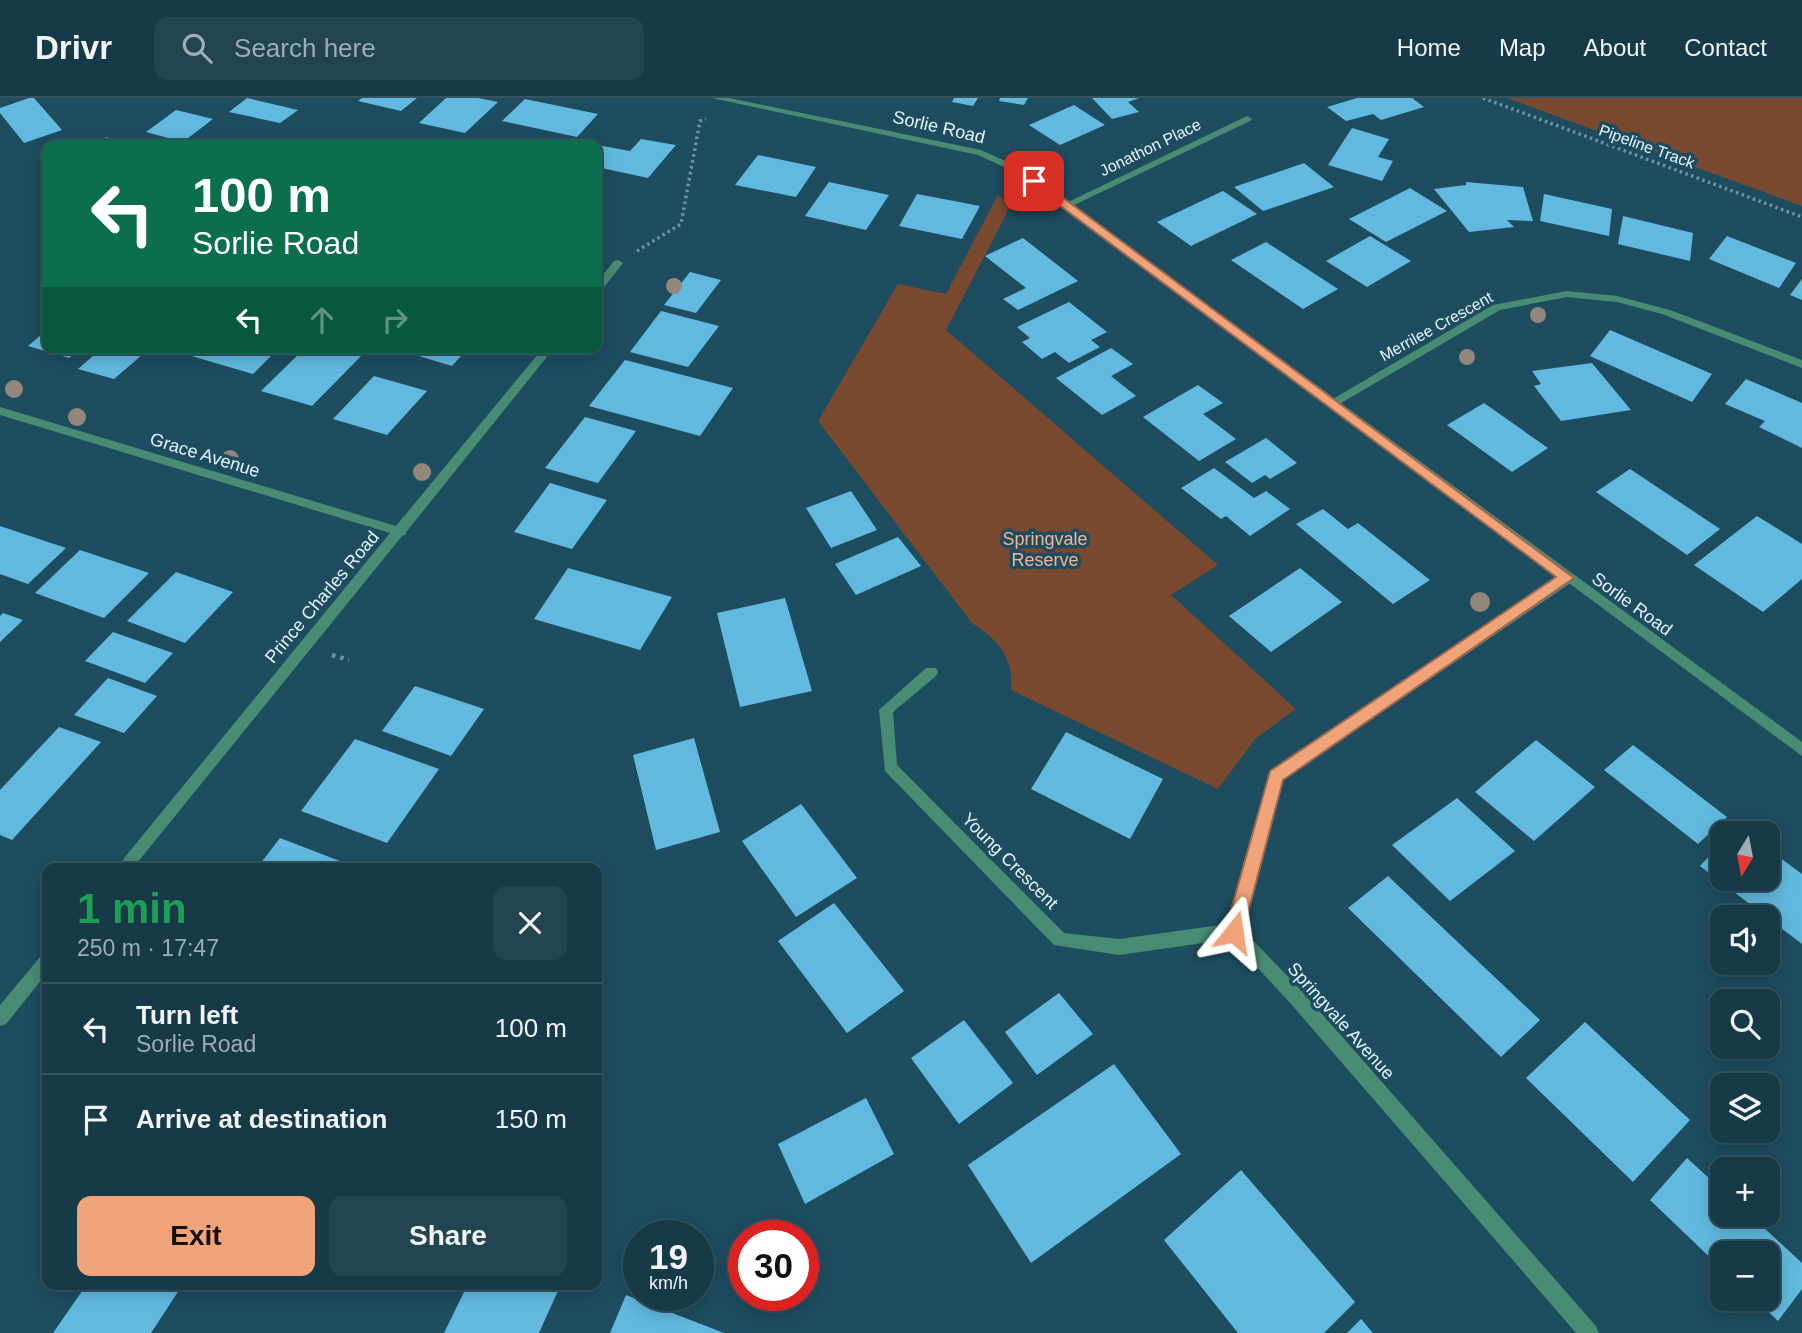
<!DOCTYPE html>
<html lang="en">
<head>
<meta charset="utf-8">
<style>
	:root { --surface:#163a48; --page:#234552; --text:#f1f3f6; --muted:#9eadb4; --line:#355460; --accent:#f0a279 }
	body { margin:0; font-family:Helvetica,sans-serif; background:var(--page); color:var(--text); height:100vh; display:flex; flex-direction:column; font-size:26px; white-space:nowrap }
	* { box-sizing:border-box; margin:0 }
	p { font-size:23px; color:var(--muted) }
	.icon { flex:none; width:38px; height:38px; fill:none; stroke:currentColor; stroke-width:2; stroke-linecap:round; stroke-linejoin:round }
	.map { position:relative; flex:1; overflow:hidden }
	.sheet { position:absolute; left:42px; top:765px; width:560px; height:427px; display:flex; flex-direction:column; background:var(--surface); border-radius:14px; box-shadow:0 4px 18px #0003,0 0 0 2px var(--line) }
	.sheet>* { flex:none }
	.banner { position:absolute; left:42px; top:42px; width:560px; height:214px; border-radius:14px; box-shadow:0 4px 18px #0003,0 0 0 2px var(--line); background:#0b6e4f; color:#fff; overflow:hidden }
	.needle { width:46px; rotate:190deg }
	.tools { position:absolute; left:1710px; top:723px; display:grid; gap:14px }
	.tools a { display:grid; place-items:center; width:70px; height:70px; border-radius:14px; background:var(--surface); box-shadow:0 4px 18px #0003,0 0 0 2px var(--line); font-size:35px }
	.speed { position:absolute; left:623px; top:1122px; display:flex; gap:14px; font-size:35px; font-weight:700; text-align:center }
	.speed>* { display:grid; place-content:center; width:91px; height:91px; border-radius:50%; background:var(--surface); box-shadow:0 4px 18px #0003,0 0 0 2px var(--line); line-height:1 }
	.speed small { font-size:18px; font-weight:400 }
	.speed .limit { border:10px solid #d22; background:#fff; color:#111 }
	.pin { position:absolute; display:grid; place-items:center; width:60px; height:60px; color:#fff; margin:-30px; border-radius:14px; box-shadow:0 4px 10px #0006 }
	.me { position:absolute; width:77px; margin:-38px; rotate:15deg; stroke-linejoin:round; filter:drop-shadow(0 0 5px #0008) }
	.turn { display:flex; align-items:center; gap:24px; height:147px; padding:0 35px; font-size:32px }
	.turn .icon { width:91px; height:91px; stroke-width:2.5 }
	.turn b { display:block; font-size:49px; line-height:60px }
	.lanes { display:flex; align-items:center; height:66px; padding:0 35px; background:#0003; justify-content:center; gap:35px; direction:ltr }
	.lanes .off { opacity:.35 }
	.round { display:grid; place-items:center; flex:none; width:74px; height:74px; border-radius:14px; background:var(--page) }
	.summary { display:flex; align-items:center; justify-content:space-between; height:119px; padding:0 35px }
	h1 { font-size:42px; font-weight:700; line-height:52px; color:#1e9e55 }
	.primary-button { display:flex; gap:14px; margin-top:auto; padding:14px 35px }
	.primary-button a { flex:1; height:80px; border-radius:14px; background:var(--accent); color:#111; font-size:28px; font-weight:700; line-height:80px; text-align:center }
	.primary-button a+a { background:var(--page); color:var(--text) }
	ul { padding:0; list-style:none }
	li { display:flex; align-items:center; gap:21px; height:91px; padding:0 35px; border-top:2px solid var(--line) }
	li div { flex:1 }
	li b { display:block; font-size:26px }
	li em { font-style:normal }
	header { display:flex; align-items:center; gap:42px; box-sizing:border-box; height:98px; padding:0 35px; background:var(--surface); border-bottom:2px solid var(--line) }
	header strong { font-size:33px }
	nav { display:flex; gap:38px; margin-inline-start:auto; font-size:24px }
	.search { width:490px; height:63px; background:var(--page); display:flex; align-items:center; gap:18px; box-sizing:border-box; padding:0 24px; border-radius:14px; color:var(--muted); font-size:26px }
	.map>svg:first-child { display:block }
	.green { fill:#794a30 }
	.building { fill:#62b9df }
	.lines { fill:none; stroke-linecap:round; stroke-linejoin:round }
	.path-far1 { stroke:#7193a2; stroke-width:3.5; stroke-dasharray:2.5 3.5; stroke-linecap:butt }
	.path { stroke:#7193a2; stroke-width:4.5; stroke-dasharray:3.5 5; stroke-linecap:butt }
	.minor { fill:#498c74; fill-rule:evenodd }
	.tertiary { fill:#498c74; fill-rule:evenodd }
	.tree { fill:#93867c }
	.route { fill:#f0a279; stroke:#9c694f; stroke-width:2 }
	.labels { text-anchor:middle; stroke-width:7; stroke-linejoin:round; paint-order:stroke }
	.far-street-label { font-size:16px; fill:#e4f4fc; stroke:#1e4d60 }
	.street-label { font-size:18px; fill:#e4f4fc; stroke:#1e4d60 }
	.park-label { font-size:18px; fill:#f3b493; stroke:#1e4d60 }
</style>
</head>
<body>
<header>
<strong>Drivr</strong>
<div class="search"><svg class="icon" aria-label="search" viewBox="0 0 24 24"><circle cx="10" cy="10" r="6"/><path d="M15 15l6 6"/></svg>Search here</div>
<nav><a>Home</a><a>Map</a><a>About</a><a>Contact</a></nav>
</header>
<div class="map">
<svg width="1802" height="1235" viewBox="0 0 1802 1235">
	<rect width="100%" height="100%" fill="#1e4d60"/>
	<!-- green -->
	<g class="green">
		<polygon points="1507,0 1802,0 1802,108"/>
		<path d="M998,97L1011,107L946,232L1218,467L1171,497L1296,611L1256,640L1218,691L1011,592C1014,559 998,542 972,525L818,323L898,186L946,196Z"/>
	</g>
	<!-- building -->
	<g class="building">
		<polygon points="29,0 34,0 62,32 24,45 0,15 0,10"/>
		<polygon points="247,0 298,12 280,25 229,14"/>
		<polygon points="362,0 417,0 401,13 358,3"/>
		<polygon points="446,0 478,0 498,4 465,35 419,25"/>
		<polygon points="954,0 978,0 973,8 952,4"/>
		<polygon points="1000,0 1028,0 1024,7 999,3"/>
		<polygon points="1092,0 1139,0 1128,4 1139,14 1112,21"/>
		<polygon points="1357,0 1412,0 1424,9 1381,22 1373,16 1346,23 1327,9"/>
		<polygon points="525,1 598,16 577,39 502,23"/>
		<polygon points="1074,7 1105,27 1060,47 1029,27"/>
		<polygon points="176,12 213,21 183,44 146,34"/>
		<polygon points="1352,30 1389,41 1378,59 1393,63 1382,83 1328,67"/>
		<polygon points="108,39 110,47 80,47 80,46"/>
		<polygon points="641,41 676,47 648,80 597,69 597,47 630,53"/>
		<polygon points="758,57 816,69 796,99 735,87"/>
		<polygon points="1304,65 1334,89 1263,113 1234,89"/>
		<polygon points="829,84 889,97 866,132 805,118"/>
		<polygon points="1466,84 1523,89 1533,123 1507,122 1514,129 1469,134 1434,91 1466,87"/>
		<polygon points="1410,90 1447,113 1386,144 1349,121"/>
		<polygon points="1223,93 1257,116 1191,148 1157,124"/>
		<polygon points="917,96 980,108 962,141 899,128"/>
		<polygon points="1544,96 1612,111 1609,138 1540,123"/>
		<polygon points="1623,118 1693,135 1690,163 1618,146"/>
		<polygon points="1370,138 1411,163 1367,189 1326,163"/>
		<polygon points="1727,138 1796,165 1779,190 1709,161"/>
		<polygon points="1023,140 1078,183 1018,212 1003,201 1026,190 985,158"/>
		<polygon points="1266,144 1338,191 1303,211 1231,162"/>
		<polygon points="690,174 721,182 696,215 664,207"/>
		<polygon points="1802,181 1802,202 1790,197"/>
		<polygon points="1069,204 1107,234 1091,242 1100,249 1069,265 1055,254 1042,261 1022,244 1030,240 1017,229"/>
		<polygon points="661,213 719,228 688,269 630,254"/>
		<polygon points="47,232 47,250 81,250 69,260 28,248"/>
		<polygon points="1610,232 1712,276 1692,304 1590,258"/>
		<polygon points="102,250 150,250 114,281 78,271"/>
		<polygon points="196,250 279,250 253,276 188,257"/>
		<polygon points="305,250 366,253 312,308 261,293"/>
		<polygon points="392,250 468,250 452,268"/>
		<polygon points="1111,250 1133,266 1111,278 1136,298 1102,317 1056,280"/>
		<polygon points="625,262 733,290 700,338 589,308"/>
		<polygon points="1592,265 1631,312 1561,323 1534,288 1541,286 1532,273"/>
		<polygon points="374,278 427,293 387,337 333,321"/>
		<polygon points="1746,281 1802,305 1802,350 1759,329 1765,323 1725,306"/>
		<polygon points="1198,287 1223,305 1203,316 1236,341 1199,363 1143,319"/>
		<polygon points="1484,305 1548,350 1512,374 1447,327"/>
		<polygon points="585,319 636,333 598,385 545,370"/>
		<polygon points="1266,340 1297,365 1270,381 1265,377 1252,385 1225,364"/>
		<polygon points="1214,370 1254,400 1266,393 1290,411 1250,438 1226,418 1221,421 1181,390"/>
		<polygon points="1630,371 1720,431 1687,457 1596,394"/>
		<polygon points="550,385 607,402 572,451 514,434"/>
		<polygon points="851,393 877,432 831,450 806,410"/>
		<polygon points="1323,411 1348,431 1358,425 1430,482 1393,506 1296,426"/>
		<polygon points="1757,418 1802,446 1802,481 1763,514 1694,467"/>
		<polygon points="0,428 66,450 28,486 0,476"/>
		<polygon points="898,439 921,468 856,497 835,466"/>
		<polygon points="80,452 149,475 104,520 35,495"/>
		<polygon points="568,470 672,499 640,552 534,521"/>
		<polygon points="1300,470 1342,504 1271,554 1229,518"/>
		<polygon points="176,474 233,494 185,545 127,523"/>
		<polygon points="785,500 812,593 740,609 717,515"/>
		<polygon points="3,515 23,522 0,544 0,518"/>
		<polygon points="113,534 173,555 145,585 85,563"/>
		<polygon points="108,580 157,598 124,635 74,617"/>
		<polygon points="415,588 484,611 451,658 382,633"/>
		<polygon points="59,629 101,644 12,742 0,737 0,692"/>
		<polygon points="1066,634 1163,681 1130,741 1031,691"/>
		<polygon points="694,640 720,734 656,752 633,657"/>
		<polygon points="355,641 439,671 387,745 301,713"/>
		<polygon points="1536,642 1595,689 1534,743 1475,694"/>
		<polygon points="1633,647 1727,719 1698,746 1604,672"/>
		<polygon points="1457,700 1515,753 1450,803 1392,747"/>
		<polygon points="801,706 857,780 796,819 742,743"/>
		<polygon points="280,740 358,770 257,770"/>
		<polygon points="1722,745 1722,780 1768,780 1768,751 1802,776 1802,846 1700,768"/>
		<polygon points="1388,778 1540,922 1501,959 1348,810"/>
		<polygon points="834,805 904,893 847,935 778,843"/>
		<polygon points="1059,895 1093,936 1037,977 1005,934"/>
		<polygon points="964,922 1013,985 959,1026 911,960"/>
		<polygon points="1585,924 1690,1022 1633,1084 1526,980"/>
		<polygon points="1114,966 1181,1056 1031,1165 968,1067"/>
		<polygon points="866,1000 894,1056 805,1106 778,1046"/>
		<polygon points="1687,1060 1722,1092 1722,1116 1749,1116 1802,1165 1802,1191 1778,1223 1754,1200 1768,1200 1768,1155 1722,1155 1722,1171 1650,1102"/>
		<polygon points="1241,1072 1355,1204 1324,1235 1238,1235 1164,1142"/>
		<polygon points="87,1186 183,1186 151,1235 53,1235"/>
		<polygon points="468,1186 561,1186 539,1235 444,1235"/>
		<polygon points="626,1197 724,1235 610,1235"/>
		<polygon points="1361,1221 1373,1235 1347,1235"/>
	</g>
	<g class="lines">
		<!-- path-far1 -->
		<g class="path-far1">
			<polyline points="1483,0 1802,119"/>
			<polyline points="637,153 681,126 700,23 706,21"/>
		</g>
		<!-- path -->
		<polyline class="path" points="332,557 349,562"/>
		<!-- minor -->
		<g class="minor">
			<polygon points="1247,18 1252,21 1250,23 1070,109 1062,107"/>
			<polygon points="618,162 623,165 601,193 597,194 597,184 614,163"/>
			<polygon points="1567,193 1617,198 1670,212 1802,262 1802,270 1662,216 1617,204 1567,199 1500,212 1336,308 1332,309 1326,305 1493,207"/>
			<polygon points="543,250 554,250 407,433 405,437 402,438 133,770 116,770 390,435 0,317 0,309 396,428"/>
			<polygon points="1567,475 1572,476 1573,480 1572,484 1282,682 1242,831 1303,894 1596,1228 1599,1235 1576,1235 1291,906 1231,841 1119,857 1054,847 885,673 879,612 926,570 936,570 938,574 936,578 893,614 897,667 1064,835 1119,841 1228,826 1271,674"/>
			<polygon points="47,855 47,875 6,926 0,928 0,907 41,858"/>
		</g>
		<!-- tertiary -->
		<polygon class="tertiary" points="712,0 729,0 981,52 1021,70 1802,644 1802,658 1015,74 978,57"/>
	</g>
	<!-- trees -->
	<g class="tree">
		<circle cx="1145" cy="53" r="7"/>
		<circle cx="674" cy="188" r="8"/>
		<circle cx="1538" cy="217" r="8"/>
		<circle cx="1467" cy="259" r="8"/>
		<circle cx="14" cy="291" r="9"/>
		<circle cx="77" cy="319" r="9"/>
		<circle cx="230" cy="361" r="9"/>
		<circle cx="422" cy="374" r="9"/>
		<circle cx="1480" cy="504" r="10"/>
	</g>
	<!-- route -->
	<polygon class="route" points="1031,81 1038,81 1574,480 1283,682 1243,834 1240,840 1234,842 1227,840 1225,834 1270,673 1556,479 1031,86"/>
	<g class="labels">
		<!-- far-street labels -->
		<g class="far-street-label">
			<text transform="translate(1647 48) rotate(20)" y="6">Pipeline Track</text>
			<text transform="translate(1150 49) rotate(-26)" y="6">Jonathon Place</text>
			<text transform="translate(1436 228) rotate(-29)" y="6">Merrilee Crescent</text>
		</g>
		<!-- street labels -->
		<g class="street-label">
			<text transform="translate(939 29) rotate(13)" y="6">Sorlie Road</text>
			<text transform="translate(205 357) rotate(17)" y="6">Grace Avenue</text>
			<text transform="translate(322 499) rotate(-50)" y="6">Prince Charles Road</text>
			<text transform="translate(1632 506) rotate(36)" y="6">Sorlie Road</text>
			<text transform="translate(1010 763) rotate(45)" y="6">Young Crescent</text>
			<text transform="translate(1341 923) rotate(48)" y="6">Springvale Avenue</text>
		</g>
		<!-- park labels -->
		<g class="park-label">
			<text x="1045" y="447">Springvale<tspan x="1045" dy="21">Reserve</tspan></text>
		</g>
	</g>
</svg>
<div class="tools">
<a><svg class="needle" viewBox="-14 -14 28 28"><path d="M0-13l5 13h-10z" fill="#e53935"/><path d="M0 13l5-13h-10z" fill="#9eadb4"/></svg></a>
<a><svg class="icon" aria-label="sound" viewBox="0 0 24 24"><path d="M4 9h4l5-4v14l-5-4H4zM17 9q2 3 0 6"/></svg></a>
<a><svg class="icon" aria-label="search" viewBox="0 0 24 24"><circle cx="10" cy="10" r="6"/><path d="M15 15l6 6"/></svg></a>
<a><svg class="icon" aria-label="layers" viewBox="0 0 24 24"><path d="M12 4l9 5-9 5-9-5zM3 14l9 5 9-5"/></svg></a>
<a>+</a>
<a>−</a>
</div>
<div class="speed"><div>19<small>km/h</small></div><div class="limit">30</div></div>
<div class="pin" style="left:1034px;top:83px;background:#d93025"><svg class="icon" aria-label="arrive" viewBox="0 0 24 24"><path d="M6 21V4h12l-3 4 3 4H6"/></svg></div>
<svg class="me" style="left:1234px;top:834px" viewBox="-20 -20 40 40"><path d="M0-17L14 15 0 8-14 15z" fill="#f0a279" stroke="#fff" stroke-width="4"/></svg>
<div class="banner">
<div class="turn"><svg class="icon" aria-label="left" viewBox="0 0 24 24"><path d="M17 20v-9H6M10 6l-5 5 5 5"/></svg><div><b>100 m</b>Sorlie Road</div></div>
<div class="lanes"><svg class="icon" aria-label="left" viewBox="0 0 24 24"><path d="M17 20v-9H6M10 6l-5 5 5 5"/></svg><svg class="icon off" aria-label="ahead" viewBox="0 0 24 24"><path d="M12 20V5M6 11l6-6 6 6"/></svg><svg class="icon off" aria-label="right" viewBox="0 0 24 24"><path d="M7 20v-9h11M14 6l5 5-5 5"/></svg></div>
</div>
<section class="sheet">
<div class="summary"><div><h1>1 min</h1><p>250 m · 17:47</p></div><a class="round"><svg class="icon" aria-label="close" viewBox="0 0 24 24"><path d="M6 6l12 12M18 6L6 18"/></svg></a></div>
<ul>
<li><svg class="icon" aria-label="left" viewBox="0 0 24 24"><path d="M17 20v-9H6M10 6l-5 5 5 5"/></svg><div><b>Turn left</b><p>Sorlie Road</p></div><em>100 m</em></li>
<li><svg class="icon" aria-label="arrive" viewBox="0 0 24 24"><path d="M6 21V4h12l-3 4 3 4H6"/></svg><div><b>Arrive at destination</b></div><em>150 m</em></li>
</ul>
<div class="primary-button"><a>Exit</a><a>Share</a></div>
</section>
</div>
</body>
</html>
